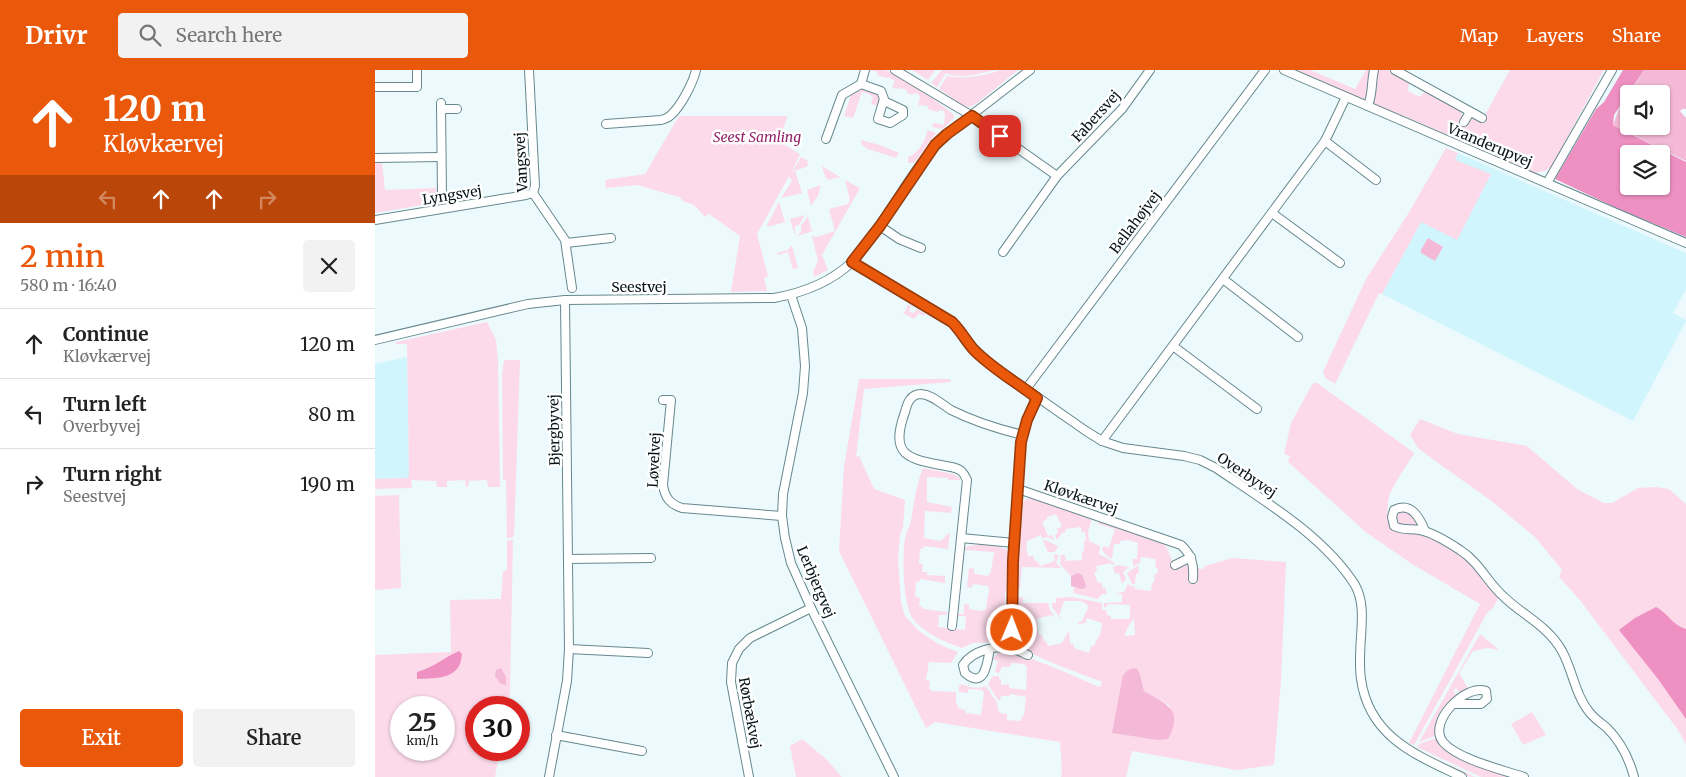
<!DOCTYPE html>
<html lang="en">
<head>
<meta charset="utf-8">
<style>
	:root { --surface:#fff; --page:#f2f2f2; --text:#222; --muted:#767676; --line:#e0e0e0; --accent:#ea580c }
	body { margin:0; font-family:Merriweather,serif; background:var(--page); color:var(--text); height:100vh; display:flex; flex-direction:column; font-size:19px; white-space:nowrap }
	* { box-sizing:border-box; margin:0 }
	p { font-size:16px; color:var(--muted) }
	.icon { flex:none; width:28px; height:28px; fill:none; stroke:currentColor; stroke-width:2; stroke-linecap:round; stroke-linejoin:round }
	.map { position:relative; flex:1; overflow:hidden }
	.sheet { display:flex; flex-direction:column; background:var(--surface); width:375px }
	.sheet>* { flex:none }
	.banner { background:#ea580c; color:#fff; overflow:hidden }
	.tools { position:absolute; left:1245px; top:15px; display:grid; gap:10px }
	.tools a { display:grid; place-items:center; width:50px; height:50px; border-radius:5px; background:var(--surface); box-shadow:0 1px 4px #0004; font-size:25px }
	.speed { position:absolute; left:15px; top:626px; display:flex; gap:10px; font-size:25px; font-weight:700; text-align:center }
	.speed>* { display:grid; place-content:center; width:65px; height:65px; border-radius:50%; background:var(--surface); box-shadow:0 1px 4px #0004; line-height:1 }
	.speed small { font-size:12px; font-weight:400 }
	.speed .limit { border:8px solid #d22; background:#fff; color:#111 }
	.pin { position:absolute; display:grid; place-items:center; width:42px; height:42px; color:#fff; margin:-21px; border-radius:10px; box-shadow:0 2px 8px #0006 }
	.me { position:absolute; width:55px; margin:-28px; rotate:1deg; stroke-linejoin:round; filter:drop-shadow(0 0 4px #0008) }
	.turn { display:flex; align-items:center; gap:18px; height:105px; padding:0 20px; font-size:22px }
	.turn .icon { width:65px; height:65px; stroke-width:2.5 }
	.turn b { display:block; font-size:35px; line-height:42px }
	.lanes { display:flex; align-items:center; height:48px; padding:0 20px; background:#0003; justify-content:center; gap:25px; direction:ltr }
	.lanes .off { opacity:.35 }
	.round { display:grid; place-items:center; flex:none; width:52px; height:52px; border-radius:5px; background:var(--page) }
	.summary { display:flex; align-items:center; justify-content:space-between; height:85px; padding:0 20px }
	h1 { font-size:30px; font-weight:600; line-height:38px; color:var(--accent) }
	.button { display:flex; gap:10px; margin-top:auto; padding:10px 20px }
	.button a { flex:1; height:58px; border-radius:5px; background:var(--accent); color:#fff; font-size:20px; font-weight:600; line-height:58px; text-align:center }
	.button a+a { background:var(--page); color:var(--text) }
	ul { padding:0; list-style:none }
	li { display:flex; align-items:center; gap:15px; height:70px; padding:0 20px; border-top:1px solid var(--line) }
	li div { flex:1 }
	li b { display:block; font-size:19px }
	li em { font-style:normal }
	header { display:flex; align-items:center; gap:30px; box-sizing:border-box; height:70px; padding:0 25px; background:var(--accent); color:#fff }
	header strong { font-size:24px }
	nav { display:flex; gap:28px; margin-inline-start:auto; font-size:18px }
	.search { width:350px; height:45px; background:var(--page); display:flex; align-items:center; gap:12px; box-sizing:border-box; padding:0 18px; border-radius:5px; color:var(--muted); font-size:19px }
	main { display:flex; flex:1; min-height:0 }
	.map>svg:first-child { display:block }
	.built { fill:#d0f5fc }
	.green { fill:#fcdaea; fill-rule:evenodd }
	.forest { fill:#ee90c2; fill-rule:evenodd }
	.water { fill:#f4b9d6 }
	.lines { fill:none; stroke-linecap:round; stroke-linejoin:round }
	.street-casing { stroke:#66888e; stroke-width:10 }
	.street { stroke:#fff; stroke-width:8 }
	.route-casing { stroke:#983908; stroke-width:12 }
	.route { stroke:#ea580c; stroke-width:9 }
	.labels { text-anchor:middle; stroke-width:5; stroke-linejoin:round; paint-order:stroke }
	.street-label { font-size:14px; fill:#071518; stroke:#fff }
	.park-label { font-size:14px; font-style:italic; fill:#912467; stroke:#fff }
</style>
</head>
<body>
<header>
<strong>Drivr</strong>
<div class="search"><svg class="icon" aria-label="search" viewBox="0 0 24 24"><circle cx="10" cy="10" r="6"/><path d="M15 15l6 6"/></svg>Search here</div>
<nav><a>Map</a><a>Layers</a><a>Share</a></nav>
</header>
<main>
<section class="sheet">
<div class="banner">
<div class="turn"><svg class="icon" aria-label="ahead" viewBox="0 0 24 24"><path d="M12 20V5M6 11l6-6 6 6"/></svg><div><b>120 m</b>Kløvkærvej</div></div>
<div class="lanes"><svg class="icon off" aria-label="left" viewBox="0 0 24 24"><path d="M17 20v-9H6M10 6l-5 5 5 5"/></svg><svg class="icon" aria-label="ahead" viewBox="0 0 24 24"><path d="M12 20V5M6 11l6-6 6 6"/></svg><svg class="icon" aria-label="ahead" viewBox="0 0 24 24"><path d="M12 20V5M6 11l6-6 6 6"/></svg><svg class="icon off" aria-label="right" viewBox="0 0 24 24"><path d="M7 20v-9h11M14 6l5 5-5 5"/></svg></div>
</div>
<div class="summary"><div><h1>2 min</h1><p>580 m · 16:40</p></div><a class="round"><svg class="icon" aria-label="close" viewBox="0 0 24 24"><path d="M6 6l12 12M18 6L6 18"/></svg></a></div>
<ul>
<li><svg class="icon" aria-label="ahead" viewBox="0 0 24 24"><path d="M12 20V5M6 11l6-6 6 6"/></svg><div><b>Continue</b><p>Kløvkærvej</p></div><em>120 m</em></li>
<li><svg class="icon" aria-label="left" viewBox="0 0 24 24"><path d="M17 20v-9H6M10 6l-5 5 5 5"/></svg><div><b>Turn left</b><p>Overbyvej</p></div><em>80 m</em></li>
<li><svg class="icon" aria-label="right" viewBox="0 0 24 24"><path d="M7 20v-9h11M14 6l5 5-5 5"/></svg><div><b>Turn right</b><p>Seestvej</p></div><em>190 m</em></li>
</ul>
<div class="button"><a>Exit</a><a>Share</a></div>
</section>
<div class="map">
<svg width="1311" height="707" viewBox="0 0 1311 707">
	<rect width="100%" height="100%" fill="#ecfafd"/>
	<!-- built -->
	<g class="built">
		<polygon points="1083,83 1311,183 1311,219 1298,243 1311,250 1311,251 1258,351 1007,224"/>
		<polygon points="32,287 34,405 33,408 0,409 0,294"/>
	</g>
	<!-- green -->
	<g class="green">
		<path d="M494,0C499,0 505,0 509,0C526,3 564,33 578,44L579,48L567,59L557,57L559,53L569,55L570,45L569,41L564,40L562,42L553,39V36L543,35L545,28L543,24L539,23L538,25L532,23V20L523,18L522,19L517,18L520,11L513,7L512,8L502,5V2L497,0L493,2Z"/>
		<polygon points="537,0 560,0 553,10"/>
		<path d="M567,0H621C607,3 584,10 571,3L562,17L556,13Z"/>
		<path d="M626,0H643L601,34L594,37L587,35L564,19L572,6C589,9 610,6 626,0Z"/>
		<polygon points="918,0 935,0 980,19 991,0 997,0 993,26 987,30"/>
		<path d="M1004,0H1013L1034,12L1033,21L1045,27L1048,23L1052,22L1086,41L1087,48L1085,53L1090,55L1094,50L1098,48L1106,52L1135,0H1229L1176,97L1170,101L1160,103L1029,46H1025L999,36C998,30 1001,5 1004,0Z"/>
		<polygon points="486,17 504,24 506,28 503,36 496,34 498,27 494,24 487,22 478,48 469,46 477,22"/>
		<polygon points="304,46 413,46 403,71 425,84 415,106 426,87 432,90 433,96 420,101 427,123 406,128 417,111 414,106 382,164 393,206 389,208 392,221 356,222 365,166 334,144 330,147 319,135 308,131 304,127 262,115 231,118 230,110 270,104"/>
		<path d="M552,60L561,63L539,93H533V87C542,84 552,70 552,60Z"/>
		<polygon points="486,70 505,75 524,83 521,88 493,79 486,74"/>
		<polygon points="1071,78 1083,83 1080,90 1116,104 1082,170 1046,152 1007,224 1004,223 960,314 950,308 948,302 991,209 1033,144"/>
		<polygon points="0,93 7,93 10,120 62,118 60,125 54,125 54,134 0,143"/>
		<polygon points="447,96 465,107 453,110 453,108 451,109"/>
		<polygon points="470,110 485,118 447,185 453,200 439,207 438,202 443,191 437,166 441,167 460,161 454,139 473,134 475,130"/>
		<polygon points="446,115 443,126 436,136 432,120"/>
		<polygon points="404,132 410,152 392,157 392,155"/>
		<polygon points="430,145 424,155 420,156 420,165 415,149"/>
		<polygon points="432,147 433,147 437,161 422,166 426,162 426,156"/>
		<polygon points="416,176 417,176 423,198 418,199 413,182 402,185 402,183 413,180"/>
		<polygon points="533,234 536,236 534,241 538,243 542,239 550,244 548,246 544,243 539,249 528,243 531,240"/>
		<polygon points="112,252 121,270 123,290 125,417 113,417 112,410 94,411 93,417 91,417 90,410 72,411 72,417 62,417 61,411 36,410 37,418 0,419 0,409 32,408 34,405 32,274 20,274 21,272"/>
		<polygon points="129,290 145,290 139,466 136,468 132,468 131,410 128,410 127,305"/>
		<path d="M484,309H575L576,312L489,319L481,387L484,386L499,419L530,430L528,457L525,465L523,490L526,532L530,546L544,561L563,574L583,582L576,593L554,592L551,610L555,611L554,618L557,621L581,622V634L583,635V638L590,640L591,643L606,645L609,623L607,620L593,619V623L584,622V616L587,614C595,618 602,619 611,616L622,633L624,643L632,644V650L646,651L647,646H649L651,627L635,624L634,626H626L625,630H623L613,614L618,606H624V609H626V615L634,614V618L651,620L652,597L649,594L636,593L635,597H627L624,603L620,602L623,591L617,589L624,582C648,581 701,608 725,617L727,612L680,594L646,579L641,575V527H648V533H673L675,540L680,547L676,545L662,549L663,556L662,557L664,565H667L669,571H671L673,576L687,573L694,561L695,573L699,575V578L714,583L716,576H719C723,566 727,565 727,553L712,548L710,553L703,554V552L707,551L713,538L712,534L705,531H689L684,546L686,547L685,548L677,537V533H681V528L697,527L727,533V540H731L732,545L736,546V549H754L755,547V535L732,534V537H729V533L747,532V524H741L750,521L753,513L755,516H759L760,519L776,521L777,513L779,512L780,504H782L783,498L780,497L781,489L766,487L765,493L758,496V489H762L763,473L754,470L745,471V474H739L737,489L732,486L727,480L728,476L734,478L740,459L723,454L724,450L790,474L800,497L808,495L828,499L830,496L857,488L911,492L906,611L899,695L862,700L757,681L751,707H686L687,700L685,672L560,652L551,658L464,481L469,396ZM759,549L760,565L749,566L754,555ZM765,604L769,621L795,636L782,670L737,663Z"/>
		<path d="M938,313H942L1038,382L1039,384C1033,393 1016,418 1014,427C1012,437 1011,457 1022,462C1031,466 1043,461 1053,465C1083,477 1105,502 1124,527L1118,538L1112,543L1039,675L1034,673L1105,534L1037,494L992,463L913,392L915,386L909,384L916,353Z"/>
		<polygon points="1045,349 1083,364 1152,376 1202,419 1229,433 1237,433 1263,418 1281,417 1294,419 1311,434 1311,559 1300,555 1288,541 1283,609 1311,649 1311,674 1303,660 1204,529 1184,507 1187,500 1160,467 1115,430 1063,393 1043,378 1035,365"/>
		<path d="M548,398L578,404L585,408V410H574L573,408L552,407V432L577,437L576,443L550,441L549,468L566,471L575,462L573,479L549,476L548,479H545L544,493L548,494L547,502H552V505L570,506V513L545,509L544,512H541L540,526L545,528L544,535L549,539L572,542V545H564L563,557L590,560L591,546H583V544H589V534L594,535V539L607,541L611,539L614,520L613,516L598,514L597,518L592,517L594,498L599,499V504L613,506L616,502L619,482L590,480V478C598,472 626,475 634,481V512L630,524L627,572L598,573L587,578C570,572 549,563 538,549C528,535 527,486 530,469C531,463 534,457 536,451C539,432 541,416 548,398Z"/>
		<polygon points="24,425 26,518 0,520 0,426"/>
		<polygon points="658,428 717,448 713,462 714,471 725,476 724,484 740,493 737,495 736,493 721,496 722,501 719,503 723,513 726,512 728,518 730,518 732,524 727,524 723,529 698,523 699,517 706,519 699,504 696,506 685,494 686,485 690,485 691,491 707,490 707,481 709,481 709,472 711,470 710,462 707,462 706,457 690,459 691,462 687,463 682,470 680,465 683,463 682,459 687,456 681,444 672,447 672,449 667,452 673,466 677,465 679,470 673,467 667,468 666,465 652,471 652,475 651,477 653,486 658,486 660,491 663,492 665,496 680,491 679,484 684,485 681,493 686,498 647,497 645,519 642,519 641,485 645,448 647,448 648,432 652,429"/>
		<path d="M1026,440C1034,442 1040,447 1042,455C1035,457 1026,456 1021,451V446Z"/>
		<path d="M138,470L135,622L132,637L101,638V680H125L120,707H0V585L76,582L75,530L126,529L128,501L132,500V471ZM26,638H69V680H26Z"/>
		<polygon points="670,470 683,476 680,482 673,482 668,471"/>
		<polygon points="743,495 754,497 748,502 751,509 747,514 744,503 740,504 738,497"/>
		<polygon points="762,496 764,496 763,504 761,504 760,514 757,514 752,503"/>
		<path d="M1105,564L1124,580L1112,578L1098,581L1084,603L1094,620L1085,624L1081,618L1078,621L1082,626C1068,636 1060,649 1060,666L1044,672Z"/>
		<polygon points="1157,642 1171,665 1148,675 1136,654"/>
		<polygon points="427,669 451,689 467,707 421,707 415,676"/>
		<path d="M1058,669H1061C1072,687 1116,703 1137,707H1106L1042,677L1044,674Z"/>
		<path d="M1041,680L1047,682L1100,707C1082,707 1056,689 1040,681Z"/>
	</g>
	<!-- forest -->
	<g class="forest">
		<path d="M1248,0H1269L1239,45L1238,55L1311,92V167L1248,141L1180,109L1221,39L1229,32ZM1254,84H1286V116H1254Z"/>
		<path d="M1281,537C1294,544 1297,555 1311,559V649L1283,609L1244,560L1260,548Z"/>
		<path d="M84,581L87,584C86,588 86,593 84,596C76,610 56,608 42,609V602C60,597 68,588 84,581Z"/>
	</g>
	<!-- water -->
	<g class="water">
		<polygon points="1269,0 1311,0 1311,39 1307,39 1305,41 1311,48 1311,91 1238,55 1244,39 1254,24 1254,56 1286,56 1286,24 1254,24"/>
		<polygon points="1053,168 1068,177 1060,191 1046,183 1046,180"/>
		<polygon points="703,503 707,505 711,515 710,518 706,519 696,516 696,506"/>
		<polygon points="126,598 131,607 131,615 126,614 120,606 121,600"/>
		<path d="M759,598L762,599L765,604L769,621C792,635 809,639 793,669L782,670L737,663L748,605L753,600Z"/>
	</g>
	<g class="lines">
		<defs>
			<g id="street">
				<polyline points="154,0 160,116 158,123 190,170 197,218"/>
				<polyline points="520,0 597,46 682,106"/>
				<polyline points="909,0 1311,173"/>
				<polyline points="1020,0 1107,48"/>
				<polyline points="486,14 490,0"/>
				<polyline points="0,17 42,17 42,0"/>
				<polyline points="66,33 67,127"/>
				<path d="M993,36C998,22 996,14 999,0"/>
				<polyline points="66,39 82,39"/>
				<polyline points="1089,52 1095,42"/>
				<path d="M231,54L286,50C290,49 293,48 296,45C306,36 318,13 321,0"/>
				<polyline points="451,69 467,25 486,14 506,21 509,29 503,49 515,53 528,45 528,40 509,31"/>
				<polyline points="950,71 1001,110"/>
				<polyline points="0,88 66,87"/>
				<polyline points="1172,113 1237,0"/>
				<polyline points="57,128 82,125"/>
				<polyline points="897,143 965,193"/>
				<polyline points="0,150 151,125 158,123"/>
				<polyline points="505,156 524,169 546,178"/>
				<polyline points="191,173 236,168"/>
				<polyline points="628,182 682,106 747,39 775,0"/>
				<path d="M477,192L577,252L585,260L598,278L615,294L711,361L727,371L748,378L809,386L825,390L841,398C888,430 949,466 980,515C989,531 987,550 986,567C985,581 984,595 986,609C994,667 1041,685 1087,707"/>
				<polyline points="848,209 923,267"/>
				<polyline points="416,225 427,258 430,296 428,323 408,424 407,446 410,468 416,493 436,538 519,707"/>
				<path d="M0,270L153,234L190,230L399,228C427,223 456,212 477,192C486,183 493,172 500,162C524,129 543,91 572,64L655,0"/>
				<polyline points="798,276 882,339"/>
				<polyline points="651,319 890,0"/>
				<path d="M663,328L652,350L646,372L643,419L806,475C817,485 819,495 818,509"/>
				<path d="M288,330H296L288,415C290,428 295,434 307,438L407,446"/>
				<polyline points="727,371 950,71 971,27"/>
				<path d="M1050,461C1045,448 1036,431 1019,440L1017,447L1019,456C1028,461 1036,458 1045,460C1059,463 1073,472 1085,480C1104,492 1113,513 1129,527C1149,546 1173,556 1187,581C1198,601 1200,625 1215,643C1220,649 1226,653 1232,658C1246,672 1254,688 1259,707"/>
				<path d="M586,468L592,410C590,407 590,405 588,403C585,398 577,397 571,396C533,389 514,386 530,342C532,334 535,324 546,324C558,325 566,334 576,340C598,351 623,359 648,365"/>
				<polyline points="193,489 276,488"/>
				<polyline points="800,495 816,487"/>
				<polyline points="577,556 586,468 639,473"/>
				<polyline points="637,578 638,491 643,419"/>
				<polyline points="194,579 273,583"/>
				<path d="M615,579C612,593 610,620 590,603L588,595C597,581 621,574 638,579C643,580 648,583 653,585"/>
				<path d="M1079,634H1106L1112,629L1111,621C1091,613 1052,652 1068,672C1082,689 1128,700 1149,707"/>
				<polyline points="181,665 267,681"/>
				<polyline points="174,707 192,611 194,579 190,230"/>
				<polyline points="374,707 356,612 357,593 364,579 375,568 436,538"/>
			</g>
		</defs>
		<!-- street casing -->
		<use href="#street" class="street-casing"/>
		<!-- street -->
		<use href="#street" class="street"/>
	</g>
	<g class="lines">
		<defs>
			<path id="route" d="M625,66L597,46L572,64L560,75L505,156L477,192L577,252C586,261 591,271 599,280C618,299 641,312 662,328L652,350L646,372L638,491L637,560"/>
		</defs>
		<!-- route casing -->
		<use href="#route" class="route-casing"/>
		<!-- route -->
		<use href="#route" class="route"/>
	</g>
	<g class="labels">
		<!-- street labels -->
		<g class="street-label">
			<text transform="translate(721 46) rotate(-48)" y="5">Fabersvej</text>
			<text transform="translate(1115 75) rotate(23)" y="5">Vranderupvej</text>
			<text transform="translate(146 92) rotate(-93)" y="5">Vangsvej</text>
			<text transform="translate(77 125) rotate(-9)" y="5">Lyngsvej</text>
			<text transform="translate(760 152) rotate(-53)" y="5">Bellahøjvej</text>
			<text x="264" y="222">Seestvej</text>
			<text transform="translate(179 360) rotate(-91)" y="5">Bjergbyvej</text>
			<text transform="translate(279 390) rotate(-87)" y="5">Løvelvej</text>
			<text transform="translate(872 405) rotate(34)" y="5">Overbyvej</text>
			<text transform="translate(706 427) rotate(19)" y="5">Kløvkærvej</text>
			<text transform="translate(441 512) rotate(67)" y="5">Lerbjergvej</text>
			<text transform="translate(375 643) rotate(80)" y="5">Rørbækvej</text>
		</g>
		<!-- park labels -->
		<g class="park-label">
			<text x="382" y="72">Seest Samling</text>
		</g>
	</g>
</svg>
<div class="tools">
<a><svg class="icon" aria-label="sound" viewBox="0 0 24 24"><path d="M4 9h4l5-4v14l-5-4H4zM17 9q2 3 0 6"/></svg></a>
<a><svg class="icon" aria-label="layers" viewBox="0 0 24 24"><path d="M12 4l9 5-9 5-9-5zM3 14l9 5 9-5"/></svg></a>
</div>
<div class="speed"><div>25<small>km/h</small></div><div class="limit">30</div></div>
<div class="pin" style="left:625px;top:66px;background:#d93025"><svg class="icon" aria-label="arrive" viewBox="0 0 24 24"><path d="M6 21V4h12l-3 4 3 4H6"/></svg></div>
<svg class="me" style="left:637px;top:560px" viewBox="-20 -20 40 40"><circle r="17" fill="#ea580c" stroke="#fff" stroke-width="3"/><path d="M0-11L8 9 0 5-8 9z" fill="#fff"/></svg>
</div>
</main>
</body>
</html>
